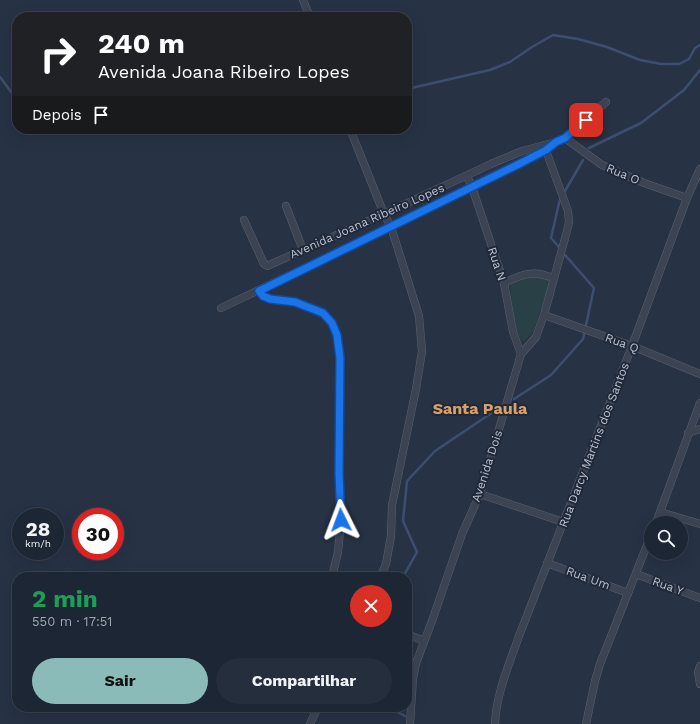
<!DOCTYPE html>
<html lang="pt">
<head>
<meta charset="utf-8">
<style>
	:root { --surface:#1d2634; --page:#252e3c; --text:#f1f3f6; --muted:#a0a5ac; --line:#3b434f; --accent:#8bbbb9 }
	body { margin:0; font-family:"Work Sans",sans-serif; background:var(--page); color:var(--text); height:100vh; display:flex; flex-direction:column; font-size:15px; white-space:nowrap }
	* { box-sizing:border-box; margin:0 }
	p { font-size:13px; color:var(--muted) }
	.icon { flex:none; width:22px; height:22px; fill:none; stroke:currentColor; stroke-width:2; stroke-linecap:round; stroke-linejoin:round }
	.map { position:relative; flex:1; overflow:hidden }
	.side { position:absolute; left:12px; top:572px; width:400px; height:140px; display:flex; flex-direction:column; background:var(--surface); border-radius:16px; box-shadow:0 4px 16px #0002,0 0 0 1px var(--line) }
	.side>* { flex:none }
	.banner { position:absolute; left:12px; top:12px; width:400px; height:122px; border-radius:16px; box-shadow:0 4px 16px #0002,0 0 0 1px var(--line); background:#202124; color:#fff; overflow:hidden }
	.buttons { position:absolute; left:644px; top:516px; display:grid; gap:8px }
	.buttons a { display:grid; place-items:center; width:44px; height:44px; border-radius:50%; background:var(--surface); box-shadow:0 4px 16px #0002,0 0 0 1px var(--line); font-size:20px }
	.speed { position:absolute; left:12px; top:508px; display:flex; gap:8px; font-size:20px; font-weight:700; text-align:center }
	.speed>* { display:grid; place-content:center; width:52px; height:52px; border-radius:50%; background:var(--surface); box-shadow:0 4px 16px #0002,0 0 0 1px var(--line); line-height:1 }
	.speed small { font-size:10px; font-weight:400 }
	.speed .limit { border:6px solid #d22; background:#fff; color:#111 }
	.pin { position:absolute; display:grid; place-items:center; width:34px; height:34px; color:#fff; margin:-17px; border-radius:8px; box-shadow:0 2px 6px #0006 }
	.me { position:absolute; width:44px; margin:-22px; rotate:357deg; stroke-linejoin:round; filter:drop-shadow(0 0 3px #0008) }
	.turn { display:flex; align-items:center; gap:14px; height:84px; padding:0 20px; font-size:18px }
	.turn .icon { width:52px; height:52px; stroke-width:2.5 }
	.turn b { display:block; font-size:28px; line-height:34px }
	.then { display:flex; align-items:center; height:38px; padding:0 20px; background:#0003; gap:8px; font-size:15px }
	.round { display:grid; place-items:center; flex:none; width:42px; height:42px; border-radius:21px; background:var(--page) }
	.headline { display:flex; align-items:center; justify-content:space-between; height:68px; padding:0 20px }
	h1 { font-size:24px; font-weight:700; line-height:30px; color:#1e9e55 }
	.action { display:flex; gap:8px; margin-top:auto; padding:8px 20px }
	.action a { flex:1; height:46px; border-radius:24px; background:var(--accent); color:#111; font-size:16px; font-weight:700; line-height:46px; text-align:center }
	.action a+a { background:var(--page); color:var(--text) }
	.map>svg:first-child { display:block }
	.green { fill:#294146 }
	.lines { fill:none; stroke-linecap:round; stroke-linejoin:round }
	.stream { stroke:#3d4e6e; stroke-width:2.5 }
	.minor-casing { stroke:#5a6272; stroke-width:8 }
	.minor { stroke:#3c4454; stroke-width:7 }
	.route-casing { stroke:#114b97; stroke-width:10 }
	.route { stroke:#1a73e8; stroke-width:7 }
	.labels { text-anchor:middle; stroke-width:4; stroke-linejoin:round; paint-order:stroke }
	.street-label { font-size:12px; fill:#bac0ce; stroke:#20293a }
	.district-label { font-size:16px; font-weight:bold; fill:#d9a169; stroke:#20293a }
</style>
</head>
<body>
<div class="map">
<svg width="700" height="724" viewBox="0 0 700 724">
	<rect width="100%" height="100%" fill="#273245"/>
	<!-- green -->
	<path class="green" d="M539,275L551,282L533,332L523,342C514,333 511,299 510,285L519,280Z"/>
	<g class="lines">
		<!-- stream -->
		<g class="stream">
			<polyline points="0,77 17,100"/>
			<polyline points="407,89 490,70 510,62 532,47 553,35 578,39 607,47 640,60 661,64 679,64 689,59 695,48 700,45"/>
			<polyline points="99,129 131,129 157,133 175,129"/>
			<polyline points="589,148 641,123 684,90 700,70"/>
			<polyline points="565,191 583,160"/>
			<polyline points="559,247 551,238 560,199"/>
			<polyline points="514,399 551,375 583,339 594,288 565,255"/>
			<polyline points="403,577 417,552 403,521 407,481 435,451 499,408"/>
			<polyline points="388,707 405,716"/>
		</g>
		<defs>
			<g id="minor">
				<polyline points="303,0 310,17"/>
				<polyline points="350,129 384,214 391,227 419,316 422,351 416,389 392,505 391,536 386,564 380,577"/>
				<polyline points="565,138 602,165 644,183 687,198"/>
				<polyline points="467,176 472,187 504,283 513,332 521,354"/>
				<polyline points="286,206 303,250"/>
				<polyline points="244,220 264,264 267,266 384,214 491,164 522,151 556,142 565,138 606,102"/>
				<path d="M504,283C522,274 535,269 554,279"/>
				<polyline points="259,291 263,296 270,299 295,302 323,313 332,323 337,335 340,358 339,473 341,520 338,552 332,577"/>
				<polyline points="221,308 391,227 521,163 549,147"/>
				<polyline points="544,315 632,346 700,374"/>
				<polyline points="688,433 700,429"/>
				<polyline points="480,494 563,522"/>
				<polyline points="660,512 700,524"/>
				<polyline points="656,523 700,403"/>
				<polyline points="547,563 628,593"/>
				<polyline points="636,574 700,598"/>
				<polyline points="407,634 424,641"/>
				<polyline points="700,666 698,672 700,684"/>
				<polyline points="310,724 318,707"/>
				<polyline points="410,724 413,679 416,663 432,621 462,534 480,494 521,354 536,337 544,315 567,231 569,222 568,211 544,145"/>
				<path d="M495,724C496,694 509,665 519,636L632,346L687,198L700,169"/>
				<polyline points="586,724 595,681 600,664 651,535"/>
			</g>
		</defs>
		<!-- minor casing -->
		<use href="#minor" class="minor-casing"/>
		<!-- minor -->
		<use href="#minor" class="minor"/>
	</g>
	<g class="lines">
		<defs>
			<polyline id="route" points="341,520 339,473 340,358 337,335 332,323 323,313 295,302 270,299 263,296 259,291 521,163 546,150 556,142 565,138 586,120"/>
		</defs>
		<!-- route casing -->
		<use href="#route" class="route-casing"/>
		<!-- route -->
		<use href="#route" class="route"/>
	</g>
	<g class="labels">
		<!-- street labels -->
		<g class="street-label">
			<text transform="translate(623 174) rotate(23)" y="4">Rua O</text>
			<text transform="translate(367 221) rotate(-24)" y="4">Avenida Joana Ribeiro Lopes</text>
			<text transform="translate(497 264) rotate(72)" y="4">Rua N</text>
			<text transform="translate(622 343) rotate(20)" y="4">Rua Q</text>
			<text transform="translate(594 445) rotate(-69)" y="4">Rua Darcy Martins dos Santos</text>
			<text transform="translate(487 466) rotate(-72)" y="4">Avenida Dois</text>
			<text transform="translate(588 578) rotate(20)" y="4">Rua Um</text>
			<text transform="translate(668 586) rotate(20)" y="4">Rua Y</text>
		</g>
		<!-- district labels -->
		<g class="district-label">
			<text x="480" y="414">Santa Paula</text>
		</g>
	</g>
</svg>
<div class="buttons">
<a><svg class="icon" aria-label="search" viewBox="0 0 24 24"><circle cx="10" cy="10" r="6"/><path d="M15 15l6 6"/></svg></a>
</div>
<div class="speed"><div>28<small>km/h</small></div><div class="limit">30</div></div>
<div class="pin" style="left:586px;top:120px;background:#d93025"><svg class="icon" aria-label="arrive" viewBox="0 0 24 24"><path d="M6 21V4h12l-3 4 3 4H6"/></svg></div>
<svg class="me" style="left:341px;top:520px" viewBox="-20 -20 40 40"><path d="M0-17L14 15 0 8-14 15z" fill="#1a73e8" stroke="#fff" stroke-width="4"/></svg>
<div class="banner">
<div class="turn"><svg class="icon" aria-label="right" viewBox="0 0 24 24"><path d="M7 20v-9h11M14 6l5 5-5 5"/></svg><div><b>240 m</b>Avenida Joana Ribeiro Lopes</div></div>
<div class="then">Depois<svg class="icon" aria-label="arrive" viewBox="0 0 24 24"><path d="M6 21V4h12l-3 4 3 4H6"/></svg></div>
</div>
<section class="side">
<div class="headline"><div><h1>2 min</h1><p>550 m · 17:51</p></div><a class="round" style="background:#d93025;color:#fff"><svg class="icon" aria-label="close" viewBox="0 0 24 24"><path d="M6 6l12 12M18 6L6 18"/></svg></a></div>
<div class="action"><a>Sair</a><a>Compartilhar</a></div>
</section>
</div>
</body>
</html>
